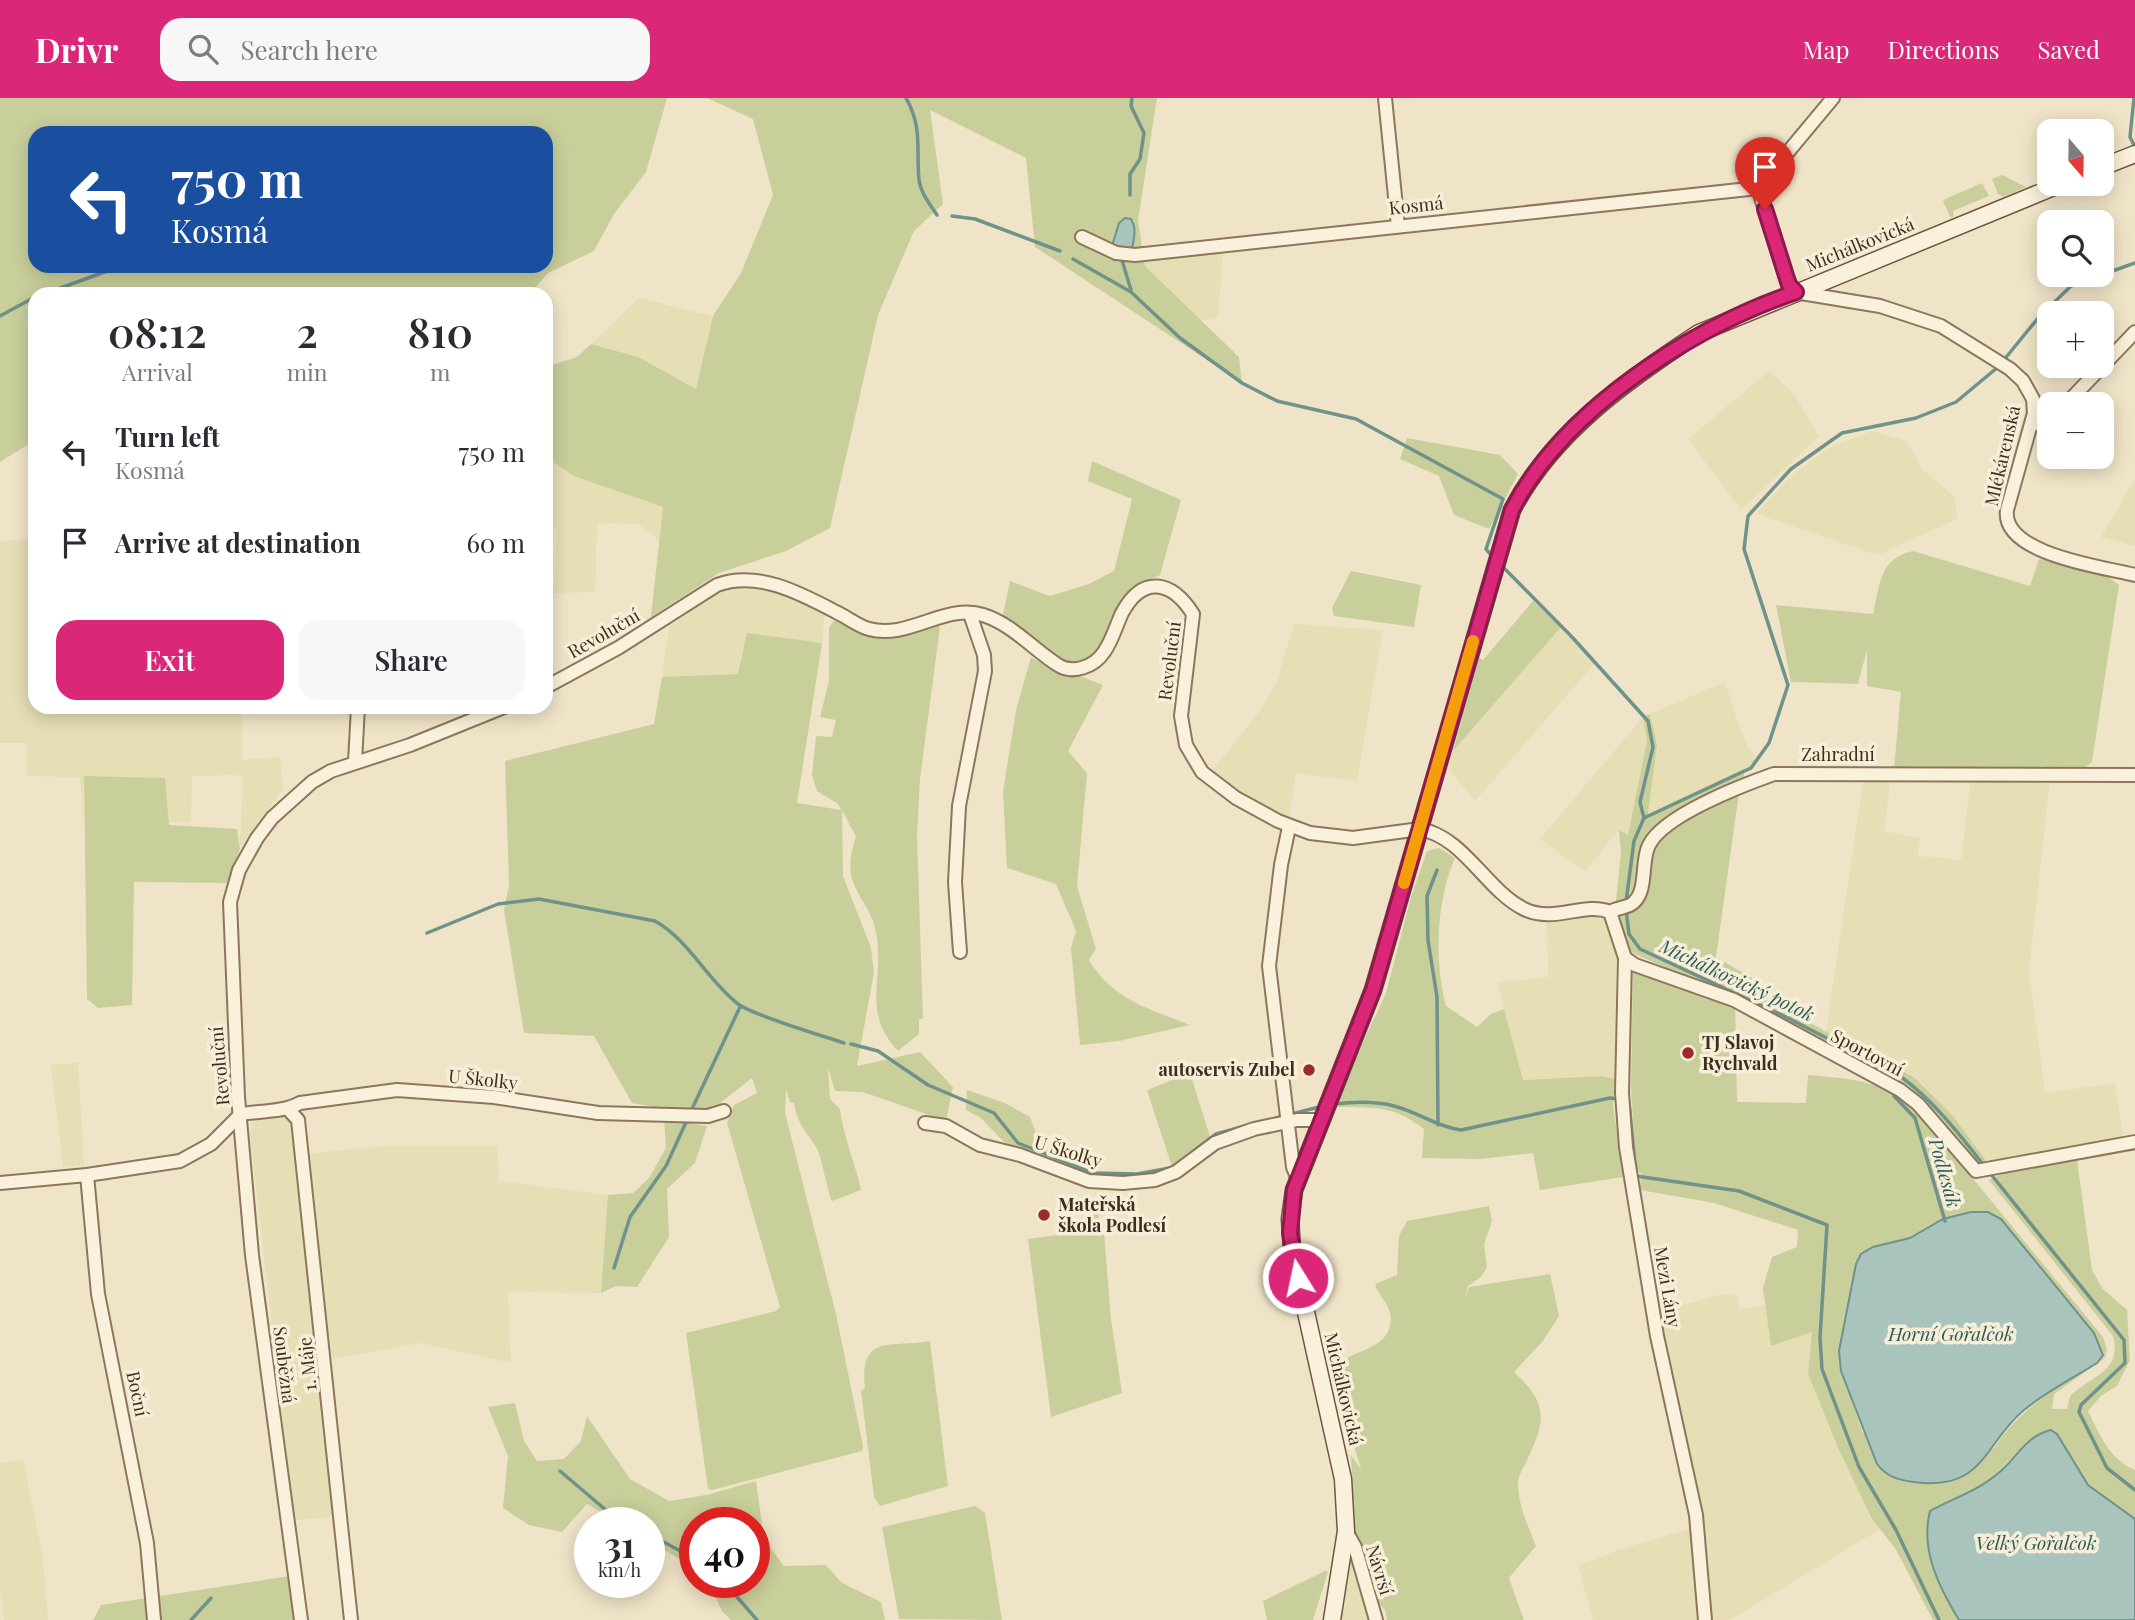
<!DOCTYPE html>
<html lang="en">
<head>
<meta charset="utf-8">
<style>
	:root { --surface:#fff; --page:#f7f7f7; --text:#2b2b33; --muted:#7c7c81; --accent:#db2777 }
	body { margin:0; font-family:"Playfair Display",serif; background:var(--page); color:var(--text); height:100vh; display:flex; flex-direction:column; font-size:26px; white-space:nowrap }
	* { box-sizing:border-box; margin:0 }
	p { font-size:23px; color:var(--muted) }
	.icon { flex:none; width:38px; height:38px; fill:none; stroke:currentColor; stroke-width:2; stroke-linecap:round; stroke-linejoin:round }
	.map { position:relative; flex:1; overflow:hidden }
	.side { position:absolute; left:28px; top:189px; width:525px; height:427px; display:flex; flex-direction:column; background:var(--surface); border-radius:21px; box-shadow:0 4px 18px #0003 }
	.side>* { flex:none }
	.guide { position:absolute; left:28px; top:28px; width:525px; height:147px; border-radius:21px; box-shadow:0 4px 18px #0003; background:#1a4fa0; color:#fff; overflow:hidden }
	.needle { width:46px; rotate:160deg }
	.buttons { position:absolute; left:2037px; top:21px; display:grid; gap:14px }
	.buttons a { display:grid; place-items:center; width:77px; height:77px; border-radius:14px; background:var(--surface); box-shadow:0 4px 18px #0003; font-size:35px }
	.speed { position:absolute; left:574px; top:1409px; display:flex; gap:14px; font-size:35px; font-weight:700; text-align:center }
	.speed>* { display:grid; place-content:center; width:91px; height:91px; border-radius:50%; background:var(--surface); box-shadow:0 4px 18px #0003; line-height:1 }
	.speed small { font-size:18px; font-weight:400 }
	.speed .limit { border:10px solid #d22; background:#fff; color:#111 }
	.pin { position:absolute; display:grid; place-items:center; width:60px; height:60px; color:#fff; margin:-72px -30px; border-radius:50% 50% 50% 0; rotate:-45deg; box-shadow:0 0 7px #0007 }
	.pin .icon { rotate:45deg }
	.me { position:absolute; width:77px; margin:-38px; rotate:350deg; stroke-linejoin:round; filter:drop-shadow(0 0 5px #0008) }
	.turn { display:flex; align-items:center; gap:24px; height:147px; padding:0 28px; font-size:32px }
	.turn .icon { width:91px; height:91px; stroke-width:2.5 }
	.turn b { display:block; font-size:49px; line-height:60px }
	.eta { display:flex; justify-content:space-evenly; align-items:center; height:119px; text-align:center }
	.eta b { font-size:42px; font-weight:600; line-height:49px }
	.primary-button { display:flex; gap:14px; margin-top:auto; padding:14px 28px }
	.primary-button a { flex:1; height:80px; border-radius:21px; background:var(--accent); color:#fff; font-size:28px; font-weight:600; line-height:80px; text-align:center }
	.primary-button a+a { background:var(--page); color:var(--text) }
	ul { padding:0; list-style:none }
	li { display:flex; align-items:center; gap:21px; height:91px; padding:0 28px }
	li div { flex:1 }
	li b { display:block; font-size:26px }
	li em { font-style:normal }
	header { display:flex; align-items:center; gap:42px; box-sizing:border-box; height:98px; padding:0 35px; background:var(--accent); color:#fff }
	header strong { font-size:33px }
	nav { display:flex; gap:38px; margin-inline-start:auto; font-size:24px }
	.search { width:490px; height:63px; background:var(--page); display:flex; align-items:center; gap:18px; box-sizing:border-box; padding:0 24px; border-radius:21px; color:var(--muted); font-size:26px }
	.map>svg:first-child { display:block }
	.farmland { fill:#e6deb5 }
	.green { fill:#c9cf9b; fill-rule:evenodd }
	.water { fill:#a9c4bc; stroke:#6f938a; stroke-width:2 }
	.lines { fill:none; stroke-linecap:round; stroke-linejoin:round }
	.stream { stroke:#6f938a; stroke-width:3.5 }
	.street-casing { stroke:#8d765c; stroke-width:16 }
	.secondary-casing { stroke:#6f573f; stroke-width:19 }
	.street { stroke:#faf1dc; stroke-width:12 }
	.secondary { stroke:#faf1dc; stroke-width:16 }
	.route-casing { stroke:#8e194d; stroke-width:18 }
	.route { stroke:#db2777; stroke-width:12 }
	.slow { stroke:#f59e0b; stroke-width:12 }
	.poi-dot { fill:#9e2a2b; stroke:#f7eed8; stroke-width:2.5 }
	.labels { text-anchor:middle; stroke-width:7; stroke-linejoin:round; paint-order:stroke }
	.street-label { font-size:18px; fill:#3d2e20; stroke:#f7eed8 }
	.poi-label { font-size:18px; font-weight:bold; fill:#3d2e20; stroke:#f7eed8; text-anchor:start }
	.water-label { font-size:19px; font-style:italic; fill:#2f5d5a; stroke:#f7eed8 }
</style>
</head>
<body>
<header>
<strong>Drivr</strong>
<div class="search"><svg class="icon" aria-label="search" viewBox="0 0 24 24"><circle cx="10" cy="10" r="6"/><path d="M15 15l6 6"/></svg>Search here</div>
<nav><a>Map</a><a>Directions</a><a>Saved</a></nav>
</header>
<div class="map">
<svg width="2135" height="1522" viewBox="0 0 2135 1522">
	<rect width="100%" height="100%" fill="#f0e4c8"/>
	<!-- farmland -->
	<g class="farmland">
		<polygon points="1223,152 1218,220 1200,222 1145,168 1143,160"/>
		<polygon points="639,200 713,218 696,292 638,259 591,246"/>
		<polygon points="1769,273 1794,296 1819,338 1741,412 1688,341"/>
		<polygon points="1872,333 1906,343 1922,371 1955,399 1957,421 1878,457 1756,416 1791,378 1831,349"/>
		<polygon points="35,342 35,425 27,346"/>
		<polygon points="546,359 575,378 663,409 659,442 639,426 597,425 595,494 554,495 557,432 546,423"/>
		<polygon points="2135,382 2135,448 2101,439"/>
		<polygon points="35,439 35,609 242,609 242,662 280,659 283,691 240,749 243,677 192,678 191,724 168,724 165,680 84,678 83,722 80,679 26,678 26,645 0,645 0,444"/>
		<polygon points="752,486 787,494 825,513 822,545 747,535 739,576 662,579 669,528 732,487"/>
		<polygon points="1294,526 1383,532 1357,683 1296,675 1289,721 1243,698 1213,672 1259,614 1277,583"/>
		<polygon points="1561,529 1595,565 1475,703 1448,670 1453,653"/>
		<polygon points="1725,584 1736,619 1749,651 1757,659 1750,668 1647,716 1657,647 1650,616"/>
		<polygon points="1643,619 1647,643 1628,738 1618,732 1585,774 1540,741"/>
		<polygon points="1864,678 1891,679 1884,733 1920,740 1918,758 1961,762 1971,679 2050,681 2029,873 2045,995 2115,985 2124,1042 1987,1064 1953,1018 1915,979 1826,933"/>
		<polygon points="1596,815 1604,817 1616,849 1615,981 1602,978 1522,982 1497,884 1548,879 1547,822"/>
		<polygon points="78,965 84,1067 63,1069 51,967"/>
		<polygon points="271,1016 285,1018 293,1027 331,1393 332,1416 328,1420 294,1422 250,1037 252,1026 260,1019"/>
		<polygon points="384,1048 497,1048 499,1083 608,1097 601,1195 508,1194 511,1265 421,1245 332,1261 306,1056"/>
		<polygon points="1723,1196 1737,1196 1739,1211 1766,1207 1771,1248 1813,1233 1808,1276 1839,1352 1880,1431 1730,1522 1710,1522 1679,1312 1659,1213"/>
		<polygon points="23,1361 43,1460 48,1522 4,1522 0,1493 0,1366"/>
		<polygon points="1694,1430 1697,1522 1593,1522 1578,1468 1621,1451"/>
		<polygon points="1351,1461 1361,1490 1369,1522 1342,1522"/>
	</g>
	<!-- green -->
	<g class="green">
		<path d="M0,0H667L646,74L614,116L594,153L548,175L530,196H35V342L0,364ZM35,35H546V168H35Z"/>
		<polygon points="707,0 1157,0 1138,122 1145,168 1239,259 1242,285 1035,149 1026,60 930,12 943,106 914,133 878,217 830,430 786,453 719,475 651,519 663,409 574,378 546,359 546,269 577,259 591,246 638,259 696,291 713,218 741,175 773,97 753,21"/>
		<polygon points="2002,77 2026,89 2003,99 1998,96 1992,81"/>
		<polygon points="1982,85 1989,98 1953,113 1954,118 1951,120 1943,104 1945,101"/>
		<polygon points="1407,340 1500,357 1518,376 1489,431 1454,417 1439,378 1400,361"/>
		<path d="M1092,363L1181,402L1160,477C1152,481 1142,484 1135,490C1108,511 1111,554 1077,567L1046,553L1002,521L1010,483L1050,498L1089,486L1114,473L1132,401L1088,383Z"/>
		<path d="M1913,453L2030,488L2039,461L2105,477L2119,487L2092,664C2080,675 2055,677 2041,668L2029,672L1894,671L1901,594L1867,588V552L1858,586L1791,584L1776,507L1873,516C1880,486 1880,460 1913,453Z"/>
		<polygon points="1351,473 1421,487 1414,529 1334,518 1332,510"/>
		<polygon points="1533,503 1561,529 1453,653 1479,560 1483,562"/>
		<path d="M835,521C877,540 894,541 937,527L940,529L920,681L917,738L923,921H919V936L898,953C862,914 883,885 877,840C871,796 837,793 856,739L842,712L843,778L871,850L874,874L857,968L920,954L953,989L946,1023L863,994L835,993L828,970L830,1001L840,1011C843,1038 855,1064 861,1092L832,1103C826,1088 822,1059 816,1049C805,1032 798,1027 794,1005L790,1004L786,991L785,1015L836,1216L863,1348L862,1353L712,1392L708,1391L686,1235L776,1213L780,1209L727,1025L734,1007L757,995L752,980L714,1010H660L632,1005L594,938L524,935L504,812L509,787L505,663L654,626L662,579L738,576L747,535L822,545L797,705L841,712L838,706L817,693L812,677L816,638L832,639L836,622L820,619L829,583V530Z"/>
		<path d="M1031,559L1063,578H1080L1103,587L1068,653L1087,675L1077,788L1096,851L1089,862C1113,902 1148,910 1190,927L1119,943L1080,947L1071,850L1076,833L1056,786L1007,770L1003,694L1016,612Z"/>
		<polygon points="1650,616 1657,647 1648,716 1745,670 1743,684 1656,733 1637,796 1622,806 1616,803 1621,754 1619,732 1628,737 1647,643 1643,619"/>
		<polygon points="84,678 165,680 169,727 237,731 240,751 227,785 134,784 132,907 98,910 87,901"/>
		<path d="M1739,695L1716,859L1752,880L1750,894L1914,979L1953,1018L1987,1064H1975L1929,1010L1905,988L1714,891L1628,853L1616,819C1638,802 1638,774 1651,751C1669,722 1710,710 1739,695Z"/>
		<path d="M1439,750L1455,760C1436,803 1434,863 1446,908L1477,929L1491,916L1504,911L1523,982L1602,978L1615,981L1613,1006L1623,1079L1540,1092L1533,1055L1480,1061L1422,1060L1424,1031C1393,1006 1371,1010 1333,1009L1386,895L1411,799L1427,753Z"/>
		<path d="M1633,875L1692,890L1735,906L1737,1004L1806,1005L1808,977C1855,981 1884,982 1920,1016L2103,1239L2107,1251L2105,1260L2054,1296L2052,1311H2067L2070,1298C2092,1277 2122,1274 2113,1238L1989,1082L2008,1073L2077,1062L2092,1172L2102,1190L2127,1212L2130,1262L2117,1288L2101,1298L2088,1313C2100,1337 2109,1361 2135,1372V1421L2088,1387L2076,1370L2025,1346L1983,1389L1927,1424C1928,1462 1940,1490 1959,1522H1933L1895,1450L1872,1421L1839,1352L1808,1276L1812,1234L1771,1248L1763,1190L1772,1159L1797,1149L1798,1132L1714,1105L1640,1092L1641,1075L1636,1073L1631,990ZM1971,1114H1988L2000,1121L2094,1235L2103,1257L2097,1265C2057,1290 2020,1310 1994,1350L1863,1335L1841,1273L1839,1253L1856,1166L1873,1149L1910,1140L1943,1121Z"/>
		<polygon points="1190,975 1211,1042 1173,1072 1147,992"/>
		<polygon points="967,992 1005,1005 1030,1019 1041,1049 1054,1054 1043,1060 1004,1044 981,1020 966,1012"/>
		<polygon points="664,1021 707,1028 695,1065 667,1091 669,1139 637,1189 616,1188 601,1195 608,1097 633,1095 649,1080 666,1050"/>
		<path d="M1489,1108L1492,1123L1484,1146L1487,1169L1481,1179L1468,1188L1464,1204L1469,1189L1550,1176L1559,1218L1543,1243L1514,1274C1547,1305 1547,1320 1528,1360C1525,1368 1518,1377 1518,1385C1518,1407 1528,1428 1536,1448L1509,1480L1524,1522H1387L1385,1512L1375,1501L1354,1433L1351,1357L1361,1371L1330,1268C1350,1253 1397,1251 1390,1215C1388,1204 1377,1196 1375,1186L1397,1177L1399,1138L1407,1123Z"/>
		<polygon points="1098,1113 1100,1134 1104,1134 1111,1221 1122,1295 1051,1319 1028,1141 1091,1132 1090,1114"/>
		<path d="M930,1243L948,1388L880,1408L874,1399L861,1293L865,1290C859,1235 891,1250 930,1243Z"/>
		<polygon points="515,1305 524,1343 537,1363 564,1361 581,1343 587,1318 630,1381 669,1403 706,1397 756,1383 764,1441 784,1468 826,1467 842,1485 881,1504 885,1522 731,1522 722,1513 708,1484 754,1484 754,1424 695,1424 695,1470 649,1443 649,1424 618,1424 587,1406 562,1434 529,1427 503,1410 508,1358 488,1309"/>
		<polygon points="975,1408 985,1415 1002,1522 899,1521 882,1429"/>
		<polygon points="1325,1473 1328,1474 1313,1522 1267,1522 1263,1503"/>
		<polygon points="290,1478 296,1522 93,1522 101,1507"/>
	</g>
	<!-- water -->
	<g class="water">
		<path d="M1125,120L1131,121C1137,131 1134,139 1132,151L1121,152L1112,148L1119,125Z"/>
		<path d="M1971,1114H1988L2001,1121L2094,1235L2103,1257L2097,1265C2073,1280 2046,1294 2024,1312C1984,1345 1984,1394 1914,1384C1898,1382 1887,1379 1877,1366L1841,1273L1839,1253L1856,1166L1861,1156L1873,1149L1910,1140L1943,1121Z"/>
		<path d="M2051,1332L2057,1336L2088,1387L2135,1421V1522H1959C1939,1489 1920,1452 1930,1413C1957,1398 1982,1392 2005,1369C2019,1355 2029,1337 2051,1332Z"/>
	</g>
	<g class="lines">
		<!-- stream -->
		<g class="stream">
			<path d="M906,0C923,30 916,52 919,82C921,96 930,106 937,117"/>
			<polyline points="2134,0 2130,39 2135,49"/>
			<polyline points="1130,97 1130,76 1140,61 1144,35 1131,8 1132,0"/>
			<polyline points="952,118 975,121 1060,153"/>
			<polyline points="1121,159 1131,192"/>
			<polyline points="1073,161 1131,194 1180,240 1242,285 1277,303 1356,321 1503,401 1486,451 1493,459"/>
			<polyline points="44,196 121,168"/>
			<polyline points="0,218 35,199"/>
			<polyline points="2003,263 2039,219 2071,188 2135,165"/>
			<polyline points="1501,467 1572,539 1648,623 1653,649 1640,704 1644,720"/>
			<polyline points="1437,772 1427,798 1428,842 1437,899 1438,1027"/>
			<polyline points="1626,804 1634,743 1644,720 1751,670 1769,645 1788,587 1744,451 1748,418 1791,371 1842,335 1916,320 1956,304 1998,269"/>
			<path d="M1626,812L1629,836L1640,851L1784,918L1900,978C1934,1003 1960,1037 1985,1069"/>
			<path d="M427,835L498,806L539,801L655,823C690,843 706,881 738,906C752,917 823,938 844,945"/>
			<polyline points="851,946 878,953 928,987 994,1015 1018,1045 1093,1075 1137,1076 1170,1070"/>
			<polyline points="1895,994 1894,998 1915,1020 1945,1123"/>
			<polyline points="1626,1003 1629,1004 1636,1078 1739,1093 1827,1127 1820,1240 1822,1271 1859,1369 1896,1432 1939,1522"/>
			<path d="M1334,1006C1352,1004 1376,1003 1394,1008C1418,1014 1437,1029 1461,1032L1610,1000L1618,1001"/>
			<polyline points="691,1013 740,909"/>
			<polyline points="1276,1020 1323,1008"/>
			<polyline points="1185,1060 1216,1036 1245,1028"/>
			<polyline points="1990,1075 2124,1242 2125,1265 2081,1307 2079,1314 2107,1370 2135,1392"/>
			<polyline points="614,1170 630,1119 666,1068 688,1020"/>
			<polyline points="560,1373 607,1413 628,1424"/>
			<polyline points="649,1436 695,1461"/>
			<polyline points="724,1484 757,1522"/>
			<polyline points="191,1522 211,1500"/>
		</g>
		<defs>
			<g id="street">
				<polyline points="1385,0 1398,128"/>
				<path d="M1758,90L1785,177L1795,194L1880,208L1941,228L2010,271L2023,283L2033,301L2034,315L2007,412C2001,456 2103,469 2135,477"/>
				<polyline points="1082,139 1116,155 1135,157 1758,90 1833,0"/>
				<polyline points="2066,306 2135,234"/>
				<polyline points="2031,328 2049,319"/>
				<path d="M546,589L618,550L717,487C757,472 800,495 836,514C847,519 858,528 869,531C908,542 945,505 983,517C1012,526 1034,552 1058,567C1073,577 1095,568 1104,554C1112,543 1116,528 1122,515C1143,476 1172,483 1193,516L1181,618L1186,647L1202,674L1236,700L1278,723L1310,735L1353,740L1420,731C1464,739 1486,792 1524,811C1554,826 1585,803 1610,814L1625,860L1635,867L1734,902L1900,992L1918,1006L1976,1073L2135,1044"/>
				<polyline points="355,664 358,609"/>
				<polyline points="1289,729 1281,767 1269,868 1293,1069 1297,1079"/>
				<path d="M1610,814C1616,810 1624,810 1630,807C1649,797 1640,764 1649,747C1664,717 1743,687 1774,676L2135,677"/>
				<polyline points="960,854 955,784 959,708 985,573 984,557 970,516"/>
				<polyline points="1625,860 1622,995 1626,1049 1657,1238 1696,1417 1705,1522"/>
				<polyline points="288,1011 298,1022 351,1522"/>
				<path d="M241,1016C260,1013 284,1014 300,1005L397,992L494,999L598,1015L708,1018L724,1013"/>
				<polyline points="925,1025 946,1028 980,1047 1020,1057 1089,1083 1123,1085 1155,1082 1176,1074 1215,1045 1254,1031 1297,1022 1319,1022"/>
				<polyline points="87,1077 98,1196 147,1445 154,1522"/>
				<polyline points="0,1085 87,1077 180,1063 211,1046 241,1016"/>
				<polyline points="1346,1433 1355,1449 1376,1522"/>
				<polyline points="301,1522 252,1157 238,999 230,804 239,772 257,740 272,720 312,684 331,673 410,647 504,609"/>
			</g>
			<g id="secondary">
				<polyline points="2102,69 2135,56"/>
				<path d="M1332,1522L1346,1433L1343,1381L1292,1151L1290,1121L1294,1092L1373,892L1512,412C1552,335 1627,282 1699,235L2061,86"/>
			</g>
		</defs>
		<!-- street casing -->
		<use href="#street" class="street-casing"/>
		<!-- secondary casing -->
		<use href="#secondary" class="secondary-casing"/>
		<!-- street -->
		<use href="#street" class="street"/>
		<!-- secondary -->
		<use href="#secondary" class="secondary"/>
	</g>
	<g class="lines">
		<defs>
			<path id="route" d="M1298,1180L1290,1135L1294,1092L1373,892L1512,412C1563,312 1691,230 1796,194L1789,187L1765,111"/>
		</defs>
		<!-- route casing -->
		<use href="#route" class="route-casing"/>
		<!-- route -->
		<use href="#route" class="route"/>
		<!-- slow -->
		<polyline class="slow" points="1404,785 1473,543"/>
	</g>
	<!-- markers -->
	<g class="poi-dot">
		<circle cx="1688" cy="955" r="7"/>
		<circle cx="1309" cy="972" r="7"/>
		<circle cx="1044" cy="1117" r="7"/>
	</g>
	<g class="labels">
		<!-- street labels -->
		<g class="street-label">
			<text transform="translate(1416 108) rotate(-6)" y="6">Kosmá</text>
			<text transform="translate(1860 147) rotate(-22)" y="6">Michálkovická</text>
			<text transform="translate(2003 358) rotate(-77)" y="6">Mlékárenská</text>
			<text transform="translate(604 536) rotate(-30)" y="6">Revoluční</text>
			<text transform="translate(1170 563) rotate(-83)" y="6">Revoluční</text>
			<text x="1838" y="663">Zahradní</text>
			<text transform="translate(1867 955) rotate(28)" y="6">Sportovní</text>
			<text transform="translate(220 968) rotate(-95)" y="6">Revoluční</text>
			<text transform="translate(483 982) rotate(6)" y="6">U Školky</text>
			<text transform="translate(1068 1054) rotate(17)" y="6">U Školky</text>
			<text transform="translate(1667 1189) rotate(80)" y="6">Mezi Lány</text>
			<text transform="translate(308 1266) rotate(-96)" y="6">1. Máje</text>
			<text transform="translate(284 1267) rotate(83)" y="6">Souběžná</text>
			<text transform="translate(1343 1291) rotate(77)" y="6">Michálkovická</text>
			<text transform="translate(137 1296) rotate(78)" y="6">Boční</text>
			<text transform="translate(1379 1472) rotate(73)" y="6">Návrší</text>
		</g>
		<!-- poi labels -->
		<g class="poi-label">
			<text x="1702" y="951">TJ Slavoj<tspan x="1702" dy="21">Rychvald</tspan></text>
			<text x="1295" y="978" text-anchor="end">autoservis Zubel</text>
			<text x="1058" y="1113">Mateřská<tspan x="1058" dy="21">škola Podlesí</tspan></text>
		</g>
		<!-- water labels -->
		<g class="water-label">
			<text transform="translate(1737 882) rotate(25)" y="7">Michálkovický potok</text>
			<text transform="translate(1945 1075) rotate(74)" y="7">Podlesák</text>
			<text x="1951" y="1243">Horní Gořalčok</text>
			<text x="2036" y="1452">Velký Gořalčok</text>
		</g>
	</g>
</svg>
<div class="buttons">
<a><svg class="needle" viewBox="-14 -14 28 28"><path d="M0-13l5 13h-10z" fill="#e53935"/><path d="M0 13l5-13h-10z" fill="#7c7c81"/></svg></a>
<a><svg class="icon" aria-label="search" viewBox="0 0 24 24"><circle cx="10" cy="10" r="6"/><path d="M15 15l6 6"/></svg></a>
<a>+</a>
<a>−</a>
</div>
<div class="speed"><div>31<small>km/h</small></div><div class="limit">40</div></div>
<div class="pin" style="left:1765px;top:111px;background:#d93025"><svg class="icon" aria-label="arrive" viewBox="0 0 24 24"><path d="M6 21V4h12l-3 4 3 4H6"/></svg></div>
<svg class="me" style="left:1298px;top:1180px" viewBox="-20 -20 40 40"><circle r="17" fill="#db2777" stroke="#fff" stroke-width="3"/><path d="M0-11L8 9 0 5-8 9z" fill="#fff"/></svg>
<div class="guide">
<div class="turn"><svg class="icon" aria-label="left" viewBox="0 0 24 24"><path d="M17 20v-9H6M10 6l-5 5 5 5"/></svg><div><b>750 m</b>Kosmá</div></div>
</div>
<section class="side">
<div class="eta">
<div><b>08:12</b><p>Arrival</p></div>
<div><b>2</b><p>min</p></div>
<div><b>810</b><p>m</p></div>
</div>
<ul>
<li><svg class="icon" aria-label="left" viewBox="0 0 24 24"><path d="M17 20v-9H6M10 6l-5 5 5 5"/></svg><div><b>Turn left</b><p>Kosmá</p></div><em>750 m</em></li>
<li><svg class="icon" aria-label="arrive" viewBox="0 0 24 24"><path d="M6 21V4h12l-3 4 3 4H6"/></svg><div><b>Arrive at destination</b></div><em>60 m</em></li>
</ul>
<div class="primary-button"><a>Exit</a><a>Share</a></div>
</section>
</div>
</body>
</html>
